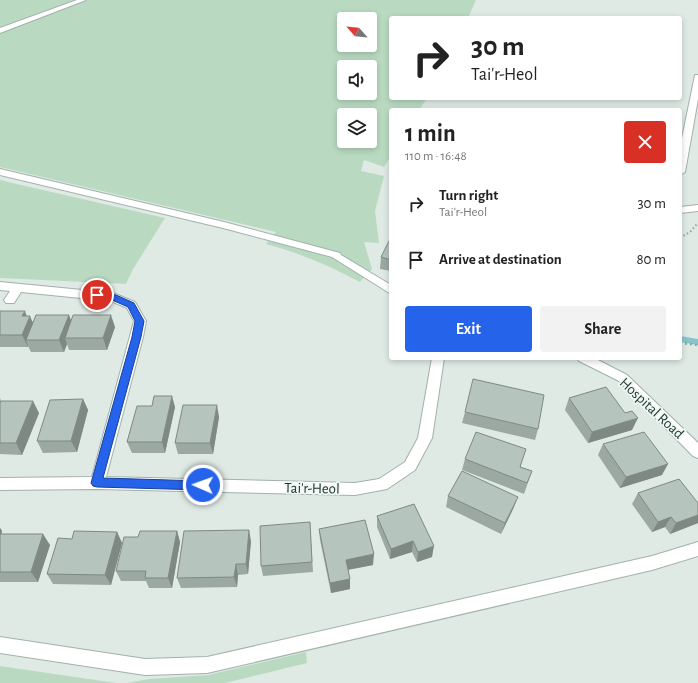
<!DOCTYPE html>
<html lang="en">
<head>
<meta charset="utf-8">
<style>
	:root { --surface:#fff; --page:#f2f2f2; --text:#222; --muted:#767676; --accent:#2563eb }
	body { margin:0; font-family:"Alegreya Sans",sans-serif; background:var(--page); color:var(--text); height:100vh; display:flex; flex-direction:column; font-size:15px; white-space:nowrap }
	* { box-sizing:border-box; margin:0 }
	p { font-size:13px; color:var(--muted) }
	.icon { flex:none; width:22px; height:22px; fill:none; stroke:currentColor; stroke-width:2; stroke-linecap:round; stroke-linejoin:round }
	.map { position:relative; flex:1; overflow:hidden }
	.sheet { position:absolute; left:389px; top:108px; width:293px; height:252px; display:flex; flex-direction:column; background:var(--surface); border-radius:4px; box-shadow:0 2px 6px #0003 }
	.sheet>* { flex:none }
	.hud { position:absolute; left:389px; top:16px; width:293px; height:84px; border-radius:4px; box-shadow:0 2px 6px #0003; background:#fff; color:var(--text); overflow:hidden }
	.needle { width:26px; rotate:297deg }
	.buttons { position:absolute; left:337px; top:12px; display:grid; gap:8px }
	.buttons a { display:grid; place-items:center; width:40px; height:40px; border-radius:4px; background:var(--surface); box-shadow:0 2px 6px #0003; font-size:20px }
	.pin { position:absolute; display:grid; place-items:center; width:34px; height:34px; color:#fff; margin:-17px; border:2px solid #fff; border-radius:50%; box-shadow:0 1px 4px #0007 }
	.me { position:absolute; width:44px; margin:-22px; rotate:272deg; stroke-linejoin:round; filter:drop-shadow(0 0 3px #0008) }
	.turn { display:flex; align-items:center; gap:14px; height:84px; padding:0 16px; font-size:18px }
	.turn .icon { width:52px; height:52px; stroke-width:2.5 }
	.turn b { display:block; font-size:28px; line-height:34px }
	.round { display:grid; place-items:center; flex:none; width:42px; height:42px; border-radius:4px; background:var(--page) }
	.summary { display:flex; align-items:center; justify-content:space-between; height:68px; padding:0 16px }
	h1 { font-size:24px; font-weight:700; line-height:30px }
	.cta { display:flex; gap:8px; margin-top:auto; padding:8px 16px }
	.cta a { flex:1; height:46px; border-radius:4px; background:var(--accent); color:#fff; font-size:16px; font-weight:700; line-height:46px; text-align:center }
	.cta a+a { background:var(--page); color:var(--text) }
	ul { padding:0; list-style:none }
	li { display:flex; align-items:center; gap:12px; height:56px; padding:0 16px }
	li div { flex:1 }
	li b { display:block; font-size:15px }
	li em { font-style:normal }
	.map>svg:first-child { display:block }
	.green { fill:#b9dac1; fill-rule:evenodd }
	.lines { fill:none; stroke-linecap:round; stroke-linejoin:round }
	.stream { fill:#89c4cd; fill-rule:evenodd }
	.service-casing { stroke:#a2b1ac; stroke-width:2 }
	.minor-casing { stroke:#a2b1ac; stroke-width:2 }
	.path-far1 { stroke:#81ac9d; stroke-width:2; stroke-dasharray:1.5 2.5; stroke-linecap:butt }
	.path { stroke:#81ac9d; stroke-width:2.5; stroke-dasharray:2 3; stroke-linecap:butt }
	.service { fill:#fff; fill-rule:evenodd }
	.minor { fill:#fff; fill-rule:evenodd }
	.wall { fill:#9ca9a3 }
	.shaded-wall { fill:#7f8984 }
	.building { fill:#b5c4bd; stroke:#7f8984 }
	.route { fill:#2563eb; stroke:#184099 }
	.labels { text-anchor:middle; stroke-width:3.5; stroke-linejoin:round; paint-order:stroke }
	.street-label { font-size:15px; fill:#213932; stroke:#eff6f3 }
</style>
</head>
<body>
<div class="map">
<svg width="698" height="683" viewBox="0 0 698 683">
	<rect width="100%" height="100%" fill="#dfeae5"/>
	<!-- green -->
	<g class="green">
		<path d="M0,0H476L468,18H391V98H427L419,110H391V156L384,167L364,160L361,171L384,176L375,211L379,243L364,242L372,269L360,282C330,266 300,253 266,244L276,232L0,167ZM344,19H370V45H344ZM344,67H370V93H344ZM344,115H370V141H344Z"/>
		<polygon points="0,180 8,182 165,218 133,269 126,284 0,278"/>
		<polygon points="306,652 307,663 225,683 127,683 149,679 208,675"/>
		<polygon points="0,666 116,683 0,683"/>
	</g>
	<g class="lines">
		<!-- stream -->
		<polygon class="stream" points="680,336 698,339 698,345 680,342"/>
		<defs>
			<g id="service">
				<polygon points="77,0 86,0 0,33 0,28"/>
				<polygon points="0,169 224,222 340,253 341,255 340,257 336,258 223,228 0,175"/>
				<polygon points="698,542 698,556 652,570 207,673 145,675 0,653 0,637 145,659 207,657 652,556"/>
			</g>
			<g id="minor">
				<polygon points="695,75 698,75 698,99 685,172 680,175 680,148"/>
				<polygon points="698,205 698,211 680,213 680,207"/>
				<polygon points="336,252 391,285 391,294 332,257 331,255 332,253"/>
				<polygon points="0,282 113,293 135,302 146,321 143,337 106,477 355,483 379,479 405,462 418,438 432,358 444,358 432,438 415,470 387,489 355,495 97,489 0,490 0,478 92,477 134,321 127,308 111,301 21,292 14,303 6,303 4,300 10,291 0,290"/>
				<polygon points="577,358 594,358 627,375 698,443 698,458 693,456 619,381 579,361"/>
			</g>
		</defs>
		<!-- service casing -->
		<use href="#service" class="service-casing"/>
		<!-- minor casing -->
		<use href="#minor" class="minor-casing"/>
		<!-- path-far1 -->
		<polyline class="path-far1" points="680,238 690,232 698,223"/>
		<!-- path -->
		<polyline class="path" points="680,343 698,345"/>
		<!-- service -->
		<use href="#service" class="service"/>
		<!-- minor -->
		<use href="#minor" class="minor"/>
	</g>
	<!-- wall -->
	<g class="wall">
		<polygon points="391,239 391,271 380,269 381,257"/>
		<polygon points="0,311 27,316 33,322 69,315 71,321 115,327 107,350 69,350 67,344 64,352 31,352 28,346 28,347 0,347"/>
		<polygon points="0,398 1,401 39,413 22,455 0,454"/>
		<polygon points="569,398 625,413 632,430 588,443 565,410"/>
		<polygon points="83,399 88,410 77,452 43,453 37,441"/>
		<polygon points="175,407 165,453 132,453 127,442"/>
		<polygon points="465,412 538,429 535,440 462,423"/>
		<polygon points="219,417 213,454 178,454 175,443"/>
		<polygon points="603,444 662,475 620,488 598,455"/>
		<polygon points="465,459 522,461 520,467 532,471 524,494 462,470"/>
		<polygon points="638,493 698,503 698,523 670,534 665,527 652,532 632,504"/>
		<polygon points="448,496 514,507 501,534 446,507"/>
		<polygon points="414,504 432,557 417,562 412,552 390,559 377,527 377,516"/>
		<polygon points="310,522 313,572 263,576 261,566"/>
		<polygon points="0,528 2,531 2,534 50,545 38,582 0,582"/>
		<polygon points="319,529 373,565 348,570 350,579 350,589 331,593 320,540"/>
		<polygon points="177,531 180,542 172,588 149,588 146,581 121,581 116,571 138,537"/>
		<polygon points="117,532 122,543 111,585 53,584 47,574 72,539"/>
		<polygon points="251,541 248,574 238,575 237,587 181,588 177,578"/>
	</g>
	<!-- shaded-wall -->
	<g class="shaded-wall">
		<polygon points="25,311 28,320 30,316 35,328 26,340 28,346 28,347 22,335 22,316"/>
		<polygon points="69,315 73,326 65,338 67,344 64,352 59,340"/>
		<polygon points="111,315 115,327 107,350 103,338"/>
		<polygon points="172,396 175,407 165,453 162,442"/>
		<polygon points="83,399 88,410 77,452 71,441"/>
		<polygon points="33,401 39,413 22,455 16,443"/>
		<polygon points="217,405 219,417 213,454 210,443"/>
		<polygon points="638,418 632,430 588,443 592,432"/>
		<polygon points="668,464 662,475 620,488 626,477"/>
		<polygon points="518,497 514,507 501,534 505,523"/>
		<polygon points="698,515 698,523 670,534 676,523"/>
		<polygon points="671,517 665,527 652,532 658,522"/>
		<polygon points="0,528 2,531 0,538"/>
		<polygon points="249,530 251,541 248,574 246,564"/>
		<polygon points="177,531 180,542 172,588 168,578"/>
		<polygon points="117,532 122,543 111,585 105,575"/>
		<polygon points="43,534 50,545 38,582 31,572"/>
		<polygon points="413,541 412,552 390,559 391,549"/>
		<polygon points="434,546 432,557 417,562 418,552"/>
		<polygon points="374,554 373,565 346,570 346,560"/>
		<polygon points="236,564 238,575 237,587 234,577"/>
		<polygon points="350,579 350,589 331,593 330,583"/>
	</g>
	<!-- building -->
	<g class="building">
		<polygon points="390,239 391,239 391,260 381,257"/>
		<polygon points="0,311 25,311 22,316 30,316 22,335 0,335"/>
		<polygon points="36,315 69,315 59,340 26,340"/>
		<polygon points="73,315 111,315 103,338 65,338"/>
		<polygon points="473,379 544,395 538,429 465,412"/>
		<polygon points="606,387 625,413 632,411 638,418 592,432 569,398"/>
		<polygon points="154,396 172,396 162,442 127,442 137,406 152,406"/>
		<polygon points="83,399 71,441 37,441 50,400"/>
		<polygon points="1,401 33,401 16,443 0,443 0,403"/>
		<polygon points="183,405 217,405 210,443 175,443"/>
		<polygon points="476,432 526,449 520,467 532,471 527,483 465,459"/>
		<polygon points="644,432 668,464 626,477 603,444"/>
		<polygon points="462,471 518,497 505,523 448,496"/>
		<polygon points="679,479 698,503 698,515 676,523 671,517 658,522 638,493"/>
		<polygon points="414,504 434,546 418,552 413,541 391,549 377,516"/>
		<polygon points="365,520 374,554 346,560 350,579 330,583 319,529"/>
		<polygon points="310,522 312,562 261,566 260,526"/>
		<polygon points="249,530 246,564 236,564 234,577 177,578 184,531"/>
		<polygon points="74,531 117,532 105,575 47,574 58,538 72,539"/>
		<polygon points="140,531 177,531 168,578 145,578 146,571 116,571 124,537 138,537"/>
		<polygon points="0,534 43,534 31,572 0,572"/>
	</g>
	<!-- route -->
	<polygon class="route" points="97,292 116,295 134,303 144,321 141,337 103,478 203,481 207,482 208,485 207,489 203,490 97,487 93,486 91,483 132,337 135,321 128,307 112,300 94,297 93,295"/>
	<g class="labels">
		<!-- street labels -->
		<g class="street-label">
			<text transform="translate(652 408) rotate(43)" y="5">Hospital Road</text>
			<text transform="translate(312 488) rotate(1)" y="5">Tai'r-Heol</text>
		</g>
	</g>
</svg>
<div class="buttons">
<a><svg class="needle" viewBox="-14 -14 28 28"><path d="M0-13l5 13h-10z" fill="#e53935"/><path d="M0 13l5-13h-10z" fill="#767676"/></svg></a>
<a><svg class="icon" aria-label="sound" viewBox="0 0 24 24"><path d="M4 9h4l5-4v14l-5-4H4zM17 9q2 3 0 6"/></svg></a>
<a><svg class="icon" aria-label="layers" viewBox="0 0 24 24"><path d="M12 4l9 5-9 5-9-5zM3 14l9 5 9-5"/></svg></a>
</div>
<div class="pin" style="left:97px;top:295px;background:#d93025"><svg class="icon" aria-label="arrive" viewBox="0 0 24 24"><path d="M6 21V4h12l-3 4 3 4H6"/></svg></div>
<svg class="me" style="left:203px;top:485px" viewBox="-20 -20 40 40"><circle r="17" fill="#2563eb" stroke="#fff" stroke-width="3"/><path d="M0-11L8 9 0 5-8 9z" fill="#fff"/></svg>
<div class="hud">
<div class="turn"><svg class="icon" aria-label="right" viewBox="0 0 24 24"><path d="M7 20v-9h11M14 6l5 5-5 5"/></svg><div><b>30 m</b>Tai'r-Heol</div></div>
</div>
<section class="sheet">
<div class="summary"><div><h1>1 min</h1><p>110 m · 16:48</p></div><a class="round" style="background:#d93025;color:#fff"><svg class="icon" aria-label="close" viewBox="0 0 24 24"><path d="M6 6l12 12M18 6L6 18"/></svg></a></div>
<ul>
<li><svg class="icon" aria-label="right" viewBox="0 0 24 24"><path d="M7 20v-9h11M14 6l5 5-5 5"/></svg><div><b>Turn right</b><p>Tai'r-Heol</p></div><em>30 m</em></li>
<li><svg class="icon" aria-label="arrive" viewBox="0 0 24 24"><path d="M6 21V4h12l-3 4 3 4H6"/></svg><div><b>Arrive at destination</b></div><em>80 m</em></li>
</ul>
<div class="cta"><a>Exit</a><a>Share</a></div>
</section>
</div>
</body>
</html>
